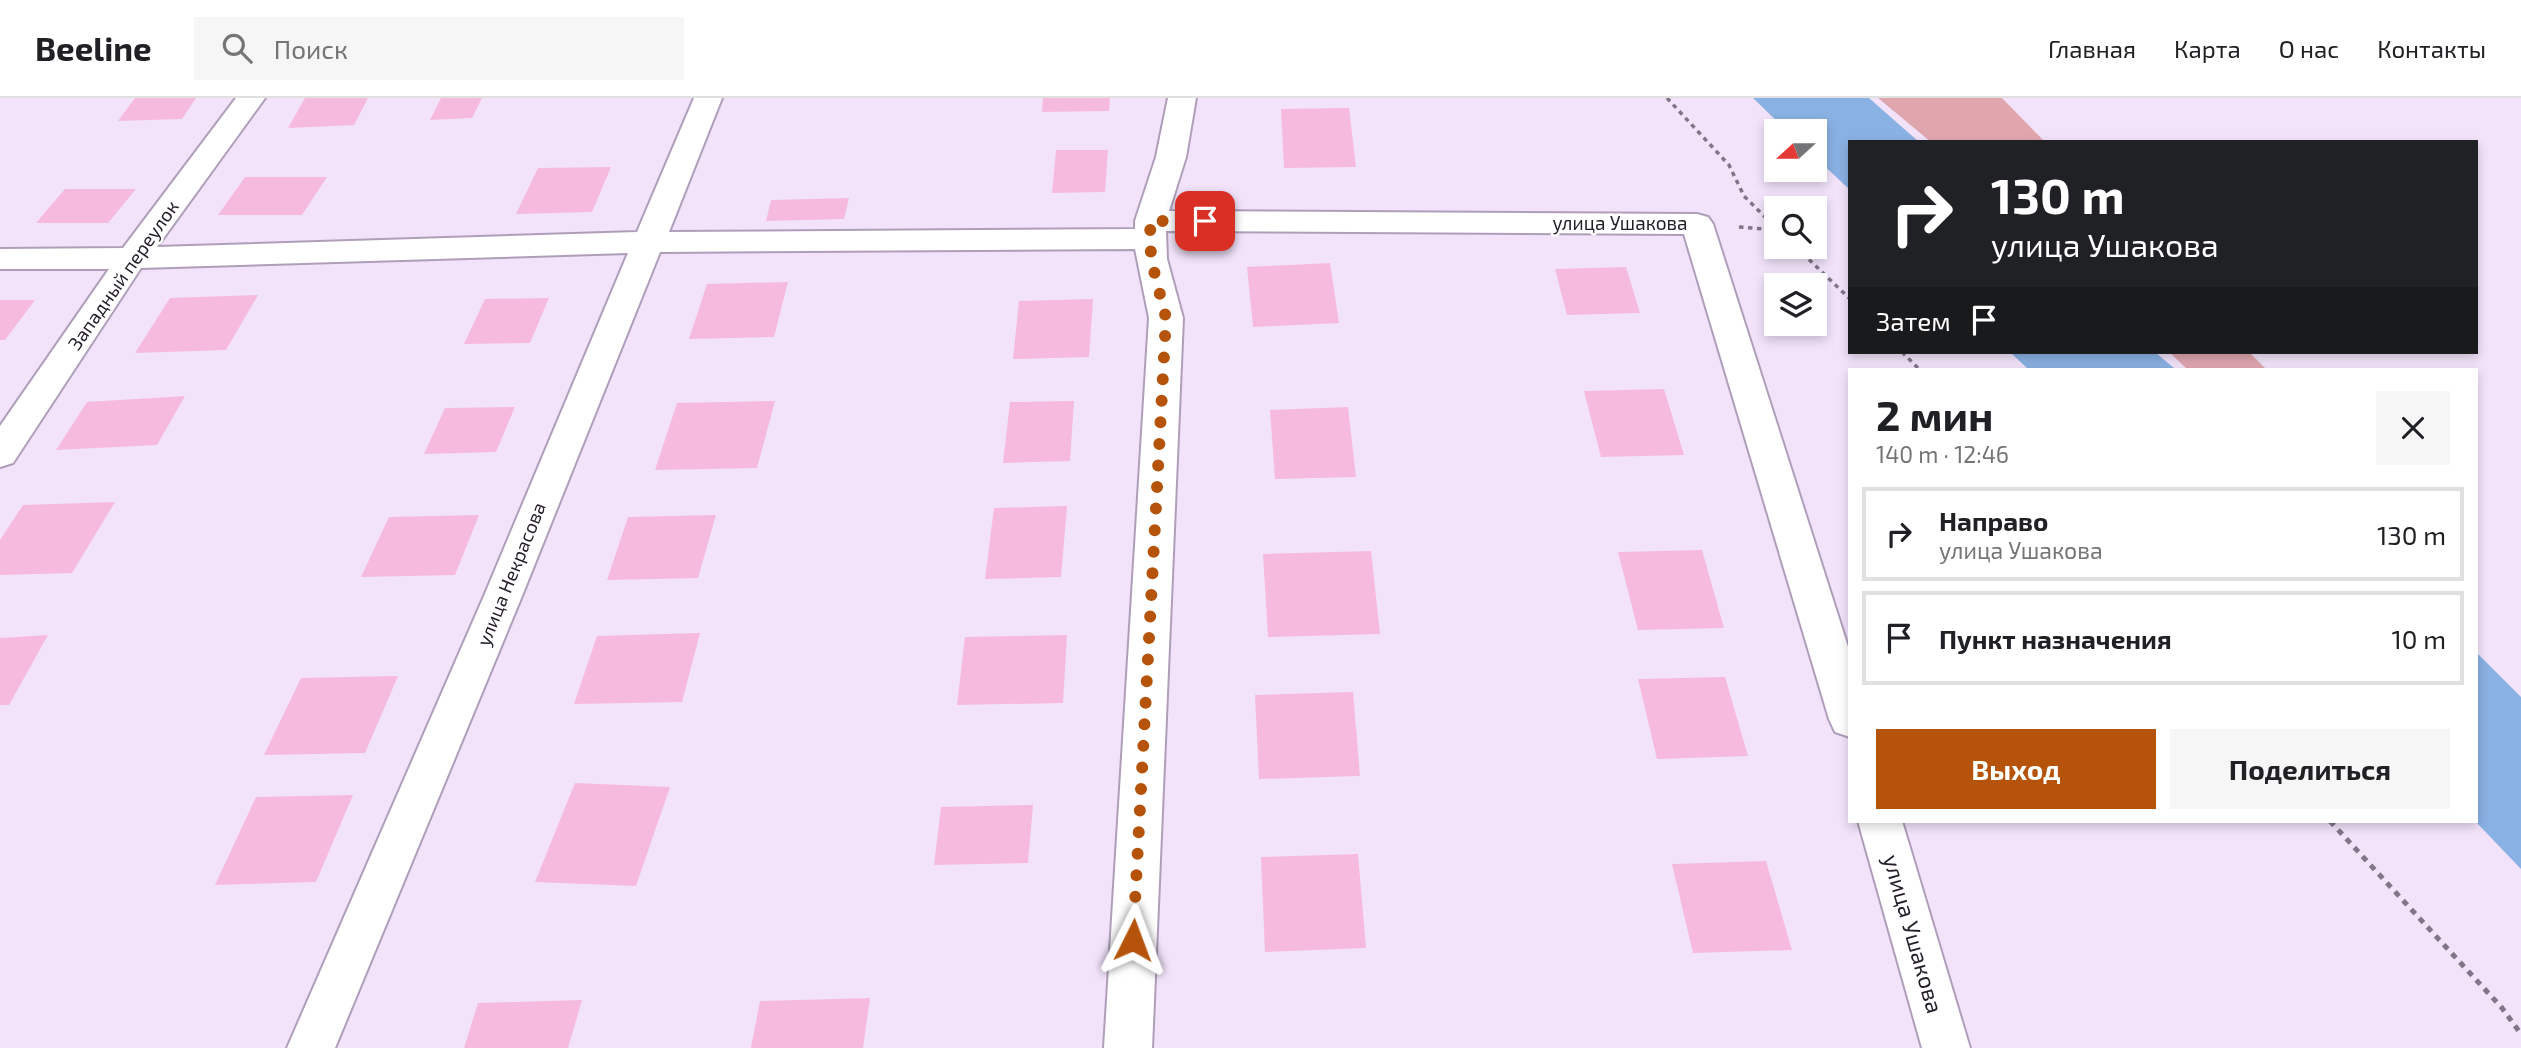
<!DOCTYPE html>
<html lang="ru">
<head>
<meta charset="utf-8">
<style>
	:root { --surface:#fff; --page:#f6f6f6; --text:#202124; --muted:#757577; --line:#e0e0e0; --accent:#b45309 }
	body { margin:0; font-family:"Exo 2",sans-serif; background:var(--page); color:var(--text); height:100vh; display:flex; flex-direction:column; font-size:26px; white-space:nowrap }
	* { box-sizing:border-box; margin:0 }
	p { font-size:23px; color:var(--muted) }
	.icon { flex:none; width:38px; height:38px; fill:none; stroke:currentColor; stroke-width:2; stroke-linecap:round; stroke-linejoin:round }
	.map { position:relative; flex:1; overflow:hidden }
	.panel { position:absolute; left:1848px; top:270px; width:630px; height:455px; display:flex; flex-direction:column; background:var(--surface); border-radius:0px; box-shadow:0 4px 10px #0003 }
	.panel>* { flex:none }
	.hud { position:absolute; left:1848px; top:42px; width:630px; height:214px; border-radius:0px; box-shadow:0 4px 10px #0003; background:#202124; color:#fff; overflow:hidden }
	.needle { width:46px; rotate:249deg }
	.fabs { position:absolute; left:1764px; top:21px; display:grid; gap:14px }
	.fabs a { display:grid; place-items:center; width:63px; height:63px; border-radius:0px; background:var(--surface); box-shadow:0 4px 10px #0003; font-size:35px }
	.pin { position:absolute; display:grid; place-items:center; width:60px; height:60px; color:#fff; margin:-30px; border-radius:14px; box-shadow:0 4px 10px #0006 }
	.me { position:absolute; width:77px; margin:-38px; rotate:3deg; stroke-linejoin:round; filter:drop-shadow(0 0 5px #0008) }
	.turn { display:flex; align-items:center; gap:24px; height:147px; padding:0 28px; font-size:32px }
	.turn .icon { width:91px; height:91px; stroke-width:2.5 }
	.turn b { display:block; font-size:49px; line-height:60px }
	.then { display:flex; align-items:center; height:66px; padding:0 28px; background:#0003; gap:14px; font-size:26px }
	.round { display:grid; place-items:center; flex:none; width:74px; height:74px; border-radius:0px; background:var(--page) }
	.headline { display:flex; align-items:center; justify-content:space-between; height:119px; padding:0 28px }
	h1 { font-size:42px; font-weight:700; line-height:52px }
	.cta { display:flex; gap:14px; margin-top:auto; padding:14px 28px }
	.cta a { flex:1; height:80px; border-radius:0px; background:var(--accent); color:#fff; font-size:28px; font-weight:700; line-height:80px; text-align:center }
	.cta a+a { background:var(--page); color:var(--text) }
	ul { padding:0; list-style:none }
	li { display:flex; align-items:center; gap:21px; height:94px; margin:0 14px 10px; padding:0 14px; border:4px solid var(--line); border-radius:0px }
	li div { flex:1 }
	li b { display:block; font-size:26px }
	li em { font-style:normal }
	header { display:flex; align-items:center; gap:42px; box-sizing:border-box; height:98px; padding:0 35px; background:var(--surface); border-bottom:2px solid var(--line) }
	header strong { font-size:33px }
	nav { display:flex; gap:38px; margin-inline-start:auto; font-size:24px }
	.search { width:490px; height:63px; background:var(--page); display:flex; align-items:center; gap:18px; box-sizing:border-box; padding:0 24px; border-radius:0px; color:var(--muted); font-size:26px }
	.map>svg:first-child { display:block }
	.green { fill:#e0a6ae }
	.water { fill:#8ab1e3 }
	.building { fill:#f6badf }
	.lines { fill:none; stroke-linecap:round; stroke-linejoin:round }
	.minor-casing { stroke:#af9eba; stroke-width:4 }
	.path-far1 { stroke:#807687; stroke-width:3.5; stroke-dasharray:4.5 4.5; stroke-linecap:butt }
	.path { stroke:#807687; stroke-width:5; stroke-dasharray:6 6; stroke-linecap:butt }
	.minor { fill:#fff; fill-rule:evenodd }
	.route { stroke:#b45309; stroke-width:12; stroke-dasharray:0 21.6 }
	.labels { text-anchor:middle; stroke-width:5; stroke-linejoin:round; paint-order:stroke }
	.street-label { font-size:19px; fill:#231d27; stroke:#fff }
	.near-street-label { font-size:23px; fill:#231d27; stroke:#fff }
</style>
</head>
<body>
<header>
<strong>Beeline</strong>
<div class="search"><svg class="icon" aria-label="search" viewBox="0 0 24 24"><circle cx="10" cy="10" r="6"/><path d="M15 15l6 6"/></svg>Поиск</div>
<nav><a>Главная</a><a>Карта</a><a>О нас</a><a>Контакты</a></nav>
</header>
<div class="map">
<svg width="2521" height="950" viewBox="0 0 2521 950">
	<rect width="100%" height="100%" fill="#f2e3fb"/>
	<!-- green -->
	<g class="green">
		<polygon points="1878,0 2002,0 2045,44 1931,44"/>
		<polygon points="2169,254 2249,254 2266,271 2187,271"/>
	</g>
	<!-- water -->
	<g class="water">
		<polygon points="1753,0 1869,0 1919,44 1850,44 1850,92 1815,59 1815,33 1787,33"/>
		<polygon points="2010,254 2155,254 2175,271 2028,271"/>
		<polygon points="2476,554 2521,599 2521,771 2475,723"/>
	</g>
	<!-- building -->
	<g class="building">
		<polygon points="135,0 196,0 182,21 118,23"/>
		<polygon points="305,0 368,0 354,27 288,30"/>
		<polygon points="441,0 482,0 472,20 430,22"/>
		<polygon points="1043,0 1110,0 1109,13 1042,14"/>
		<polygon points="1349,10 1356,69 1284,70 1281,11"/>
		<polygon points="1056,52 1108,52 1105,94 1052,95"/>
		<polygon points="611,69 592,114 516,116 538,70"/>
		<polygon points="245,79 327,79 302,117 218,117"/>
		<polygon points="65,91 136,91 108,125 36,125"/>
		<polygon points="849,100 844,121 766,123 771,102"/>
		<polygon points="1330,165 1339,225 1253,229 1247,169"/>
		<polygon points="1626,169 1640,215 1567,217 1555,171"/>
		<polygon points="788,184 774,239 689,241 707,186"/>
		<polygon points="258,197 226,252 135,255 170,200"/>
		<polygon points="549,200 530,245 464,246 485,201"/>
		<polygon points="1093,201 1089,259 1013,261 1019,203"/>
		<polygon points="0,202 35,202 5,242 0,242"/>
		<polygon points="1664,291 1684,357 1601,359 1584,293"/>
		<polygon points="185,298 157,347 56,352 87,304"/>
		<polygon points="775,303 757,370 655,372 677,305"/>
		<polygon points="1074,303 1070,363 1003,365 1010,304"/>
		<polygon points="515,309 496,354 424,356 445,310"/>
		<polygon points="1348,309 1356,379 1275,381 1270,312"/>
		<polygon points="115,404 72,475 0,477 0,442 23,407"/>
		<polygon points="1067,408 1061,479 985,481 994,410"/>
		<polygon points="479,417 455,477 361,479 389,419"/>
		<polygon points="716,417 698,480 607,482 628,419"/>
		<polygon points="1702,452 1724,530 1638,532 1618,454"/>
		<polygon points="1371,453 1380,536 1268,539 1263,456"/>
		<polygon points="700,535 682,604 574,606 597,538"/>
		<polygon points="48,537 9,607 0,607 0,540"/>
		<polygon points="1067,537 1063,605 957,607 965,539"/>
		<polygon points="398,578 365,655 264,657 301,580"/>
		<polygon points="1725,579 1748,658 1657,661 1638,581"/>
		<polygon points="1353,594 1360,678 1259,681 1255,597"/>
		<polygon points="575,685 670,689 636,788 535,784"/>
		<polygon points="353,697 316,784 215,787 256,699"/>
		<polygon points="1033,707 1028,765 934,767 941,709"/>
		<polygon points="1358,756 1366,850 1265,854 1261,759"/>
		<polygon points="1766,763 1792,852 1693,855 1672,766"/>
		<polygon points="870,900 863,950 751,950 760,903"/>
		<polygon points="582,902 568,950 464,950 478,905"/>
	</g>
	<g class="lines">
		<defs>
			<g id="minor">
				<polygon points="236,0 265,0 157,149 637,134 694,0 722,0 669,134 1135,131 1135,123 1156,59 1168,0 1196,0 1186,59 1169,113 1697,116 1708,119 1713,126 1850,555 1850,639 1835,634 1829,621 1684,136 1166,133 1167,161 1183,220 1152,950 1104,950 1149,220 1135,151 660,154 522,498 335,950 287,950 484,498 628,155 141,170 13,365 0,369 0,328 109,171 0,171 0,151 123,150"/>
				<polygon points="1858,723 1902,723 1970,950 1922,950"/>
			</g>
		</defs>
		<!-- minor casing -->
		<use href="#minor" class="minor-casing"/>
		<!-- path-far1 -->
		<g class="path-far1">
			<polyline points="1667,0 1729,67 1744,98 1776,130"/>
			<polyline points="1739,129 1776,132"/>
			<polyline points="1796,149 1850,201"/>
			<polyline points="1902,254 1919,271"/>
		</g>
		<!-- path -->
		<polyline class="path" points="2330,723 2502,910 2521,936"/>
		<!-- minor -->
		<use href="#minor" class="minor"/>
	</g>
	<g class="lines">
		<!-- route -->
		<polyline class="route" points="1133,842 1166,220 1151,161 1150,123 1205,123"/>
	</g>
	<g class="labels">
		<!-- street labels -->
		<g class="street-label">
			<text x="1620" y="132">улица Ушакова</text>
			<text transform="translate(123 177) rotate(-55)" y="7">Западный переулок</text>
			<text transform="translate(511 476) rotate(-68)" y="7">улица Некрасова</text>
		</g>
		<!-- near-street labels -->
		<g class="near-street-label">
			<text transform="translate(1913 836) rotate(74)" y="8">улица Ушакова</text>
		</g>
	</g>
</svg>
<div class="fabs">
<a><svg class="needle" viewBox="-14 -14 28 28"><path d="M0-13l5 13h-10z" fill="#e53935"/><path d="M0 13l5-13h-10z" fill="#757577"/></svg></a>
<a><svg class="icon" aria-label="search" viewBox="0 0 24 24"><circle cx="10" cy="10" r="6"/><path d="M15 15l6 6"/></svg></a>
<a><svg class="icon" aria-label="layers" viewBox="0 0 24 24"><path d="M12 4l9 5-9 5-9-5zM3 14l9 5 9-5"/></svg></a>
</div>
<div class="pin" style="left:1205px;top:123px;background:#d93025"><svg class="icon" aria-label="arrive" viewBox="0 0 24 24"><path d="M6 21V4h12l-3 4 3 4H6"/></svg></div>
<svg class="me" style="left:1133px;top:842px" viewBox="-20 -20 40 40"><path d="M0-17L14 15 0 8-14 15z" fill="#b45309" stroke="#fff" stroke-width="4"/></svg>
<div class="hud">
<div class="turn"><svg class="icon" aria-label="right" viewBox="0 0 24 24"><path d="M7 20v-9h11M14 6l5 5-5 5"/></svg><div><b>130 m</b>улица Ушакова</div></div>
<div class="then">Затем<svg class="icon" aria-label="arrive" viewBox="0 0 24 24"><path d="M6 21V4h12l-3 4 3 4H6"/></svg></div>
</div>
<section class="panel">
<div class="headline"><div><h1>2 мин</h1><p>140 m · 12:46</p></div><a class="round"><svg class="icon" aria-label="close" viewBox="0 0 24 24"><path d="M6 6l12 12M18 6L6 18"/></svg></a></div>
<ul>
<li><svg class="icon" aria-label="right" viewBox="0 0 24 24"><path d="M7 20v-9h11M14 6l5 5-5 5"/></svg><div><b>Направо</b><p>улица Ушакова</p></div><em>130 m</em></li>
<li><svg class="icon" aria-label="arrive" viewBox="0 0 24 24"><path d="M6 21V4h12l-3 4 3 4H6"/></svg><div><b>Пункт назначения</b></div><em>10 m</em></li>
</ul>
<div class="cta"><a>Выход</a><a>Поделиться</a></div>
</section>
</div>
</body>
</html>
